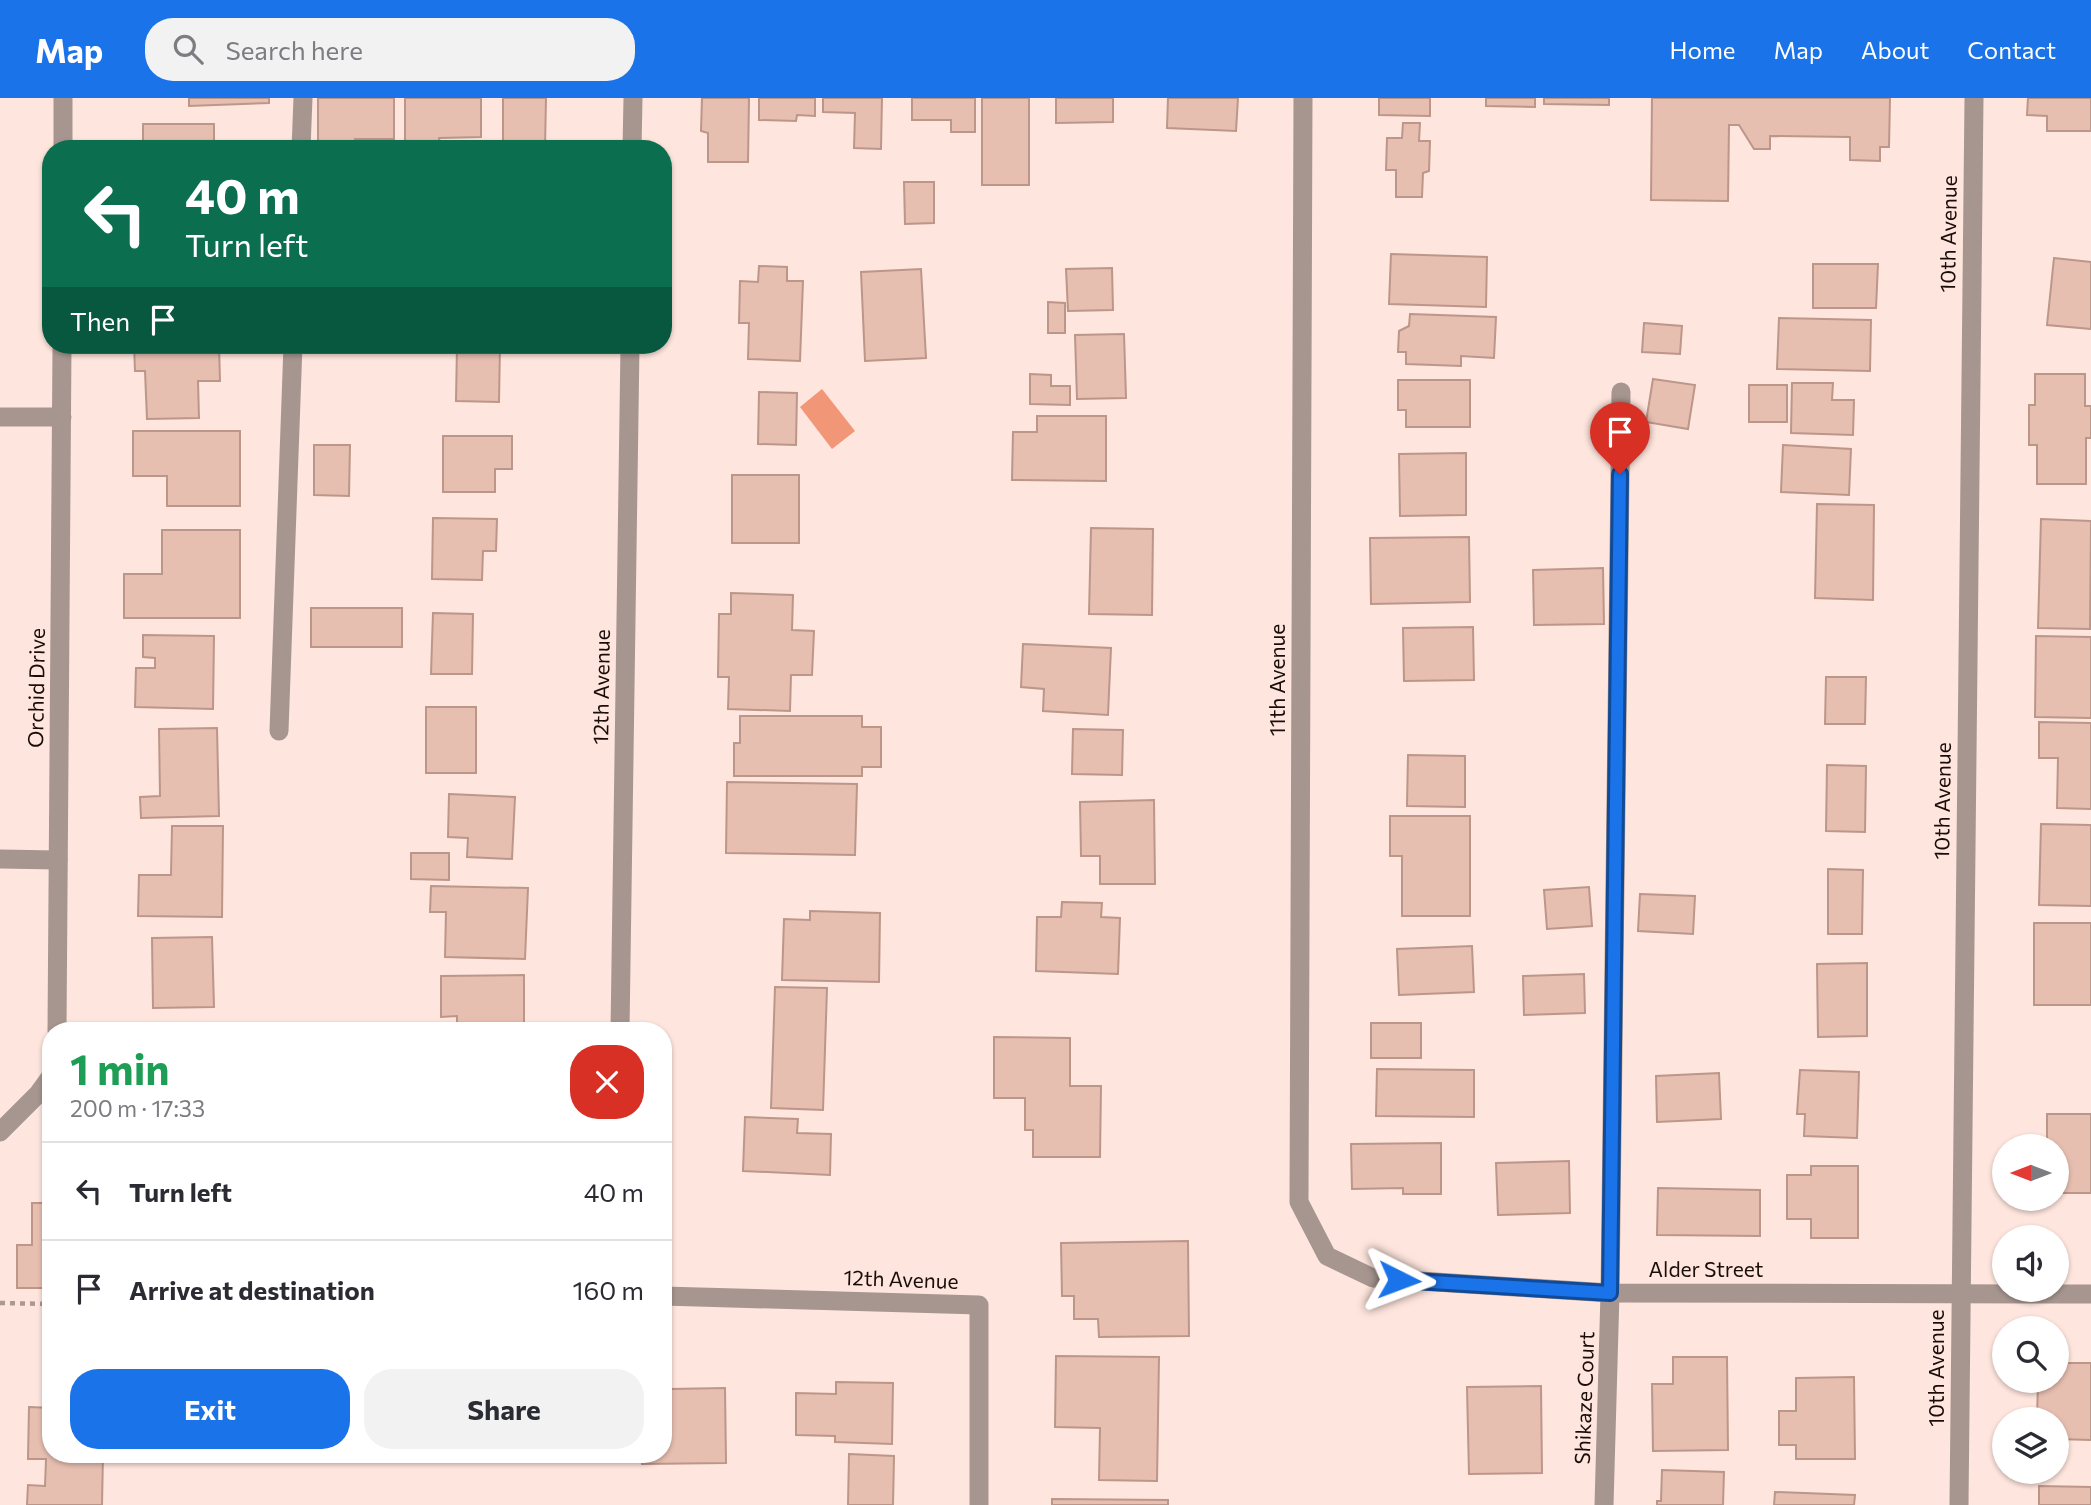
<!DOCTYPE html>
<html lang="en">
<head>
<meta charset="utf-8">
<style>
	:root { --surface:#fff; --page:#f2f2f3; --text:#2b2b33; --muted:#7c7c81; --line:#e1e1e2; --accent:#1a73e8 }
	body { margin:0; font-family:Commissioner,sans-serif; background:var(--page); color:var(--text); height:100vh; display:flex; flex-direction:column; font-size:26px; white-space:nowrap }
	* { box-sizing:border-box; margin:0 }
	p { font-size:23px; color:var(--muted) }
	.icon { flex:none; width:38px; height:38px; fill:none; stroke:currentColor; stroke-width:2; stroke-linecap:round; stroke-linejoin:round }
	.map { position:relative; flex:1; overflow:hidden }
	.drawer { position:absolute; left:42px; top:924px; width:630px; height:441px; display:flex; flex-direction:column; background:var(--surface); border-radius:28px; box-shadow:0 2px 5px #0004 }
	.drawer>* { flex:none }
	.top-card { position:absolute; left:42px; top:42px; width:630px; height:214px; border-radius:28px; box-shadow:0 2px 5px #0004; background:#0b6e4f; color:#fff; overflow:hidden }
	.needle { width:46px; rotate:270deg }
	.buttons { position:absolute; left:1992px; top:1036px; display:grid; gap:14px }
	.buttons a { display:grid; place-items:center; width:77px; height:77px; border-radius:50%; background:var(--surface); box-shadow:0 2px 5px #0004; font-size:35px }
	.pin { position:absolute; display:grid; place-items:center; width:60px; height:60px; color:#fff; margin:-72px -30px; border-radius:50% 50% 50% 0; rotate:-45deg; box-shadow:0 0 7px #0007 }
	.pin .icon { rotate:45deg }
	.me { position:absolute; width:77px; margin:-38px; rotate:93deg; stroke-linejoin:round; filter:drop-shadow(0 0 5px #0008) }
	.turn { display:flex; align-items:center; gap:24px; height:147px; padding:0 28px; font-size:32px }
	.turn .icon { width:91px; height:91px; stroke-width:2.5 }
	.turn b { display:block; font-size:49px; line-height:60px }
	.then { display:flex; align-items:center; height:66px; padding:0 28px; background:#0003; gap:14px; font-size:26px }
	.round { display:grid; place-items:center; flex:none; width:74px; height:74px; border-radius:28px; background:var(--page) }
	.summary { display:flex; align-items:center; justify-content:space-between; height:119px; padding:0 28px }
	h1 { font-size:42px; font-weight:700; line-height:52px; color:#1e9e55 }
	.action { display:flex; gap:14px; margin-top:auto; padding:14px 28px }
	.action a { flex:1; height:80px; border-radius:28px; background:var(--accent); color:#fff; font-size:28px; font-weight:700; line-height:80px; text-align:center }
	.action a+a { background:var(--page); color:var(--text) }
	ul { padding:0; list-style:none }
	li { display:flex; align-items:center; gap:21px; height:98px; padding:0 28px; border-top:2px solid var(--line) }
	li div { flex:1 }
	li b { display:block; font-size:26px }
	li em { font-style:normal }
	header { display:flex; align-items:center; gap:42px; box-sizing:border-box; height:98px; padding:0 35px; background:var(--accent); color:#fff }
	header strong { font-size:33px }
	nav { display:flex; gap:38px; margin-inline-start:auto; font-size:24px }
	.search { width:490px; height:63px; background:var(--page); display:flex; align-items:center; gap:18px; box-sizing:border-box; padding:0 24px; border-radius:28px; color:var(--muted); font-size:26px }
	.map>svg:first-child { display:block }
	.water { fill:#f19676 }
	.building { fill:#e7bfb1; stroke:#bc9689; stroke-width:2 }
	.lines { fill:none; stroke-linecap:round; stroke-linejoin:round }
	.path { stroke:#ac9891; stroke-width:4.5; stroke-dasharray:5 5; stroke-linecap:butt }
	.service { stroke:#a79690; stroke-width:19 }
	.minor { stroke:#a79690; stroke-width:19 }
	.route-casing { stroke:#114b97; stroke-width:18 }
	.route { stroke:#1a73e8; stroke-width:12 }
	.labels { text-anchor:middle; stroke-width:6; stroke-linejoin:round; paint-order:stroke }
	.street-label { font-size:21px; fill:#1a0d09; stroke:#fee5dd }
</style>
</head>
<body>
<header>
<strong>Map</strong>
<div class="search"><svg class="icon" aria-label="search" viewBox="0 0 24 24"><circle cx="10" cy="10" r="6"/><path d="M15 15l6 6"/></svg>Search here</div>
<nav><a>Home</a><a>Map</a><a>About</a><a>Contact</a></nav>
</header>
<div class="map">
<svg width="2091" height="1407" viewBox="0 0 2091 1407">
	<rect width="100%" height="100%" fill="#fee5dd"/>
	<!-- water -->
	<polygon class="water" points="822,291 855,333 832,351 800,309"/>
	<!-- building -->
	<g class="building">
		<polygon points="189,0 269,0 269,5 189,8"/>
		<polygon points="318,0 394,0 394,41 355,41 355,51 318,51"/>
		<polygon points="405,0 481,0 481,39 439,40 440,47 405,48"/>
		<polygon points="503,0 546,0 545,51 503,51"/>
		<polygon points="702,0 749,0 748,64 708,64 708,35 701,33"/>
		<polygon points="759,0 815,0 815,18 797,17 796,23 759,22"/>
		<polygon points="823,0 882,0 881,51 854,50 855,15 823,14"/>
		<polygon points="912,0 975,0 975,34 951,34 951,22 912,22"/>
		<rect x="982" y="0" width="47" height="87"/>
		<polygon points="1056,0 1113,0 1113,24 1056,25"/>
		<polygon points="1168,0 1238,0 1236,33 1167,30"/>
		<polygon points="1379,0 1430,0 1430,18 1379,17"/>
		<polygon points="1486,0 1535,0 1535,9 1486,8"/>
		<polygon points="1544,0 1609,0 1609,7 1544,6"/>
		<polygon points="1652,0 1890,0 1889,49 1880,49 1880,63 1850,62 1850,39 1770,38 1770,51 1754,51 1739,27 1729,27 1728,103 1651,102"/>
		<polygon points="2028,0 2091,0 2091,33 2047,33 2047,18 2027,17"/>
		<polygon points="1403,25 1420,25 1419,43 1430,43 1429,73 1423,75 1422,99 1396,99 1396,72 1386,72 1387,40 1402,40"/>
		<rect x="143" y="26" width="71" height="25"/>
		<polygon points="904,84 934,84 934,125 905,126"/>
		<polygon points="1391,156 1487,159 1486,209 1389,206"/>
		<polygon points="2054,160 2091,164 2091,231 2047,227"/>
		<polygon points="1813,166 1878,166 1876,210 1813,210"/>
		<polygon points="759,168 787,169 787,183 803,183 800,263 748,261 749,225 739,225 740,183 758,184"/>
		<polygon points="1112,170 1113,212 1068,213 1066,171"/>
		<polygon points="921,171 926,260 865,263 861,174"/>
		<polygon points="1048,204 1065,205 1065,235 1048,235"/>
		<polygon points="1410,216 1496,219 1494,260 1461,258 1461,268 1406,266 1406,254 1398,254 1399,233 1409,228"/>
		<polygon points="1779,220 1871,222 1870,273 1777,271"/>
		<polygon points="1644,225 1682,228 1680,256 1642,254"/>
		<polygon points="1124,236 1126,300 1077,301 1075,237"/>
		<polygon points="134,247 219,247 220,283 198,283 199,320 147,321 145,273 135,273"/>
		<polygon points="457,247 500,247 499,304 456,303"/>
		<polygon points="1030,276 1051,277 1051,288 1070,288 1070,307 1030,306"/>
		<polygon points="2035,276 2085,276 2085,308 2091,308 2091,340 2086,340 2086,386 2037,386 2037,347 2029,347 2029,307 2035,307"/>
		<polygon points="1653,281 1695,287 1688,331 1646,324"/>
		<polygon points="1398,282 1470,282 1470,329 1406,329 1406,312 1398,312"/>
		<polygon points="1792,285 1833,285 1832,302 1854,302 1853,337 1791,335"/>
		<rect x="1749" y="287" width="38" height="37"/>
		<polygon points="759,294 797,295 796,347 758,346"/>
		<polygon points="1037,318 1106,318 1106,383 1012,382 1013,334 1037,334"/>
		<polygon points="133,333 240,333 240,408 167,408 167,378 133,378"/>
		<polygon points="443,338 512,338 512,371 495,371 495,394 443,394"/>
		<polygon points="314,347 350,347 349,398 314,397"/>
		<polygon points="1783,347 1851,351 1849,397 1781,394"/>
		<polygon points="1466,355 1466,417 1400,418 1399,356"/>
		<rect x="732" y="377" width="67" height="68"/>
		<polygon points="1817,406 1874,407 1873,502 1815,500"/>
		<polygon points="433,420 497,421 496,453 483,453 482,482 432,481"/>
		<polygon points="2041,421 2091,423 2090,531 2038,530"/>
		<polygon points="1091,430 1153,431 1152,517 1089,516"/>
		<polygon points="162,432 240,432 240,520 124,520 124,476 162,476"/>
		<polygon points="1469,439 1470,504 1371,506 1370,440"/>
		<polygon points="1603,470 1604,526 1534,527 1533,472"/>
		<polygon points="731,495 793,497 792,532 814,533 812,577 791,577 790,613 728,611 729,579 718,579 719,516 731,516"/>
		<rect x="311" y="510" width="91" height="39"/>
		<polygon points="433,515 473,516 472,576 431,576"/>
		<polygon points="1473,529 1474,582 1404,583 1403,530"/>
		<polygon points="143,537 214,538 213,611 135,609 136,570 155,570 155,560 143,559"/>
		<polygon points="2036,538 2091,539 2091,620 2035,619"/>
		<polygon points="1023,546 1111,550 1108,617 1043,613 1044,591 1021,589"/>
		<polygon points="1826,579 1866,579 1865,626 1825,626"/>
		<rect x="426" y="609" width="50" height="66"/>
		<polygon points="740,618 862,618 862,629 881,629 881,669 862,669 862,678 734,678 734,645 740,645"/>
		<polygon points="2039,624 2091,625 2091,711 2057,710 2058,660 2039,660"/>
		<polygon points="217,630 219,718 141,720 140,699 160,698 159,631"/>
		<polygon points="1073,631 1123,632 1122,677 1072,676"/>
		<polygon points="1408,657 1465,658 1465,709 1407,708"/>
		<polygon points="1827,667 1866,668 1865,734 1826,733"/>
		<polygon points="727,684 857,686 855,757 726,755"/>
		<polygon points="449,696 515,699 512,761 467,759 468,740 448,739"/>
		<polygon points="1154,702 1155,786 1100,786 1100,758 1081,758 1080,704"/>
		<polygon points="1390,718 1470,718 1470,818 1402,818 1402,758 1390,758"/>
		<polygon points="2041,726 2091,727 2091,808 2039,807"/>
		<polygon points="172,728 223,728 222,819 138,818 139,777 171,777"/>
		<polygon points="411,755 449,755 449,782 411,781"/>
		<polygon points="1828,771 1863,772 1862,836 1828,836"/>
		<polygon points="431,788 528,790 525,861 445,859 446,814 430,814"/>
		<polygon points="1589,789 1592,828 1547,831 1544,792"/>
		<polygon points="1640,796 1695,798 1693,836 1638,833"/>
		<polygon points="1062,804 1102,805 1101,819 1120,820 1118,876 1036,873 1037,819 1061,819"/>
		<polygon points="810,813 880,815 879,884 782,882 784,821 810,822"/>
		<rect x="2034" y="825" width="57" height="82"/>
		<polygon points="212,839 214,909 153,910 152,840"/>
		<polygon points="1472,848 1474,894 1399,897 1397,851"/>
		<polygon points="1867,865 1867,938 1818,939 1817,866"/>
		<polygon points="1584,876 1585,915 1524,917 1523,878"/>
		<polygon points="524,877 524,933 457,933 457,918 441,919 441,878"/>
		<polygon points="775,889 827,890 823,1012 771,1010"/>
		<rect x="1371" y="925" width="50" height="35"/>
		<polygon points="994,939 1070,940 1070,988 1101,988 1100,1059 1033,1059 1033,1032 1025,1032 1025,1000 994,1000"/>
		<polygon points="1377,971 1474,972 1474,1019 1376,1018"/>
		<polygon points="1800,972 1859,974 1857,1040 1804,1038 1805,1016 1797,1016"/>
		<polygon points="1719,975 1721,1021 1657,1024 1656,978"/>
		<polygon points="2047,1016 2091,1016 2091,1095 2056,1095 2056,1048 2047,1048"/>
		<polygon points="745,1019 798,1021 797,1035 831,1036 830,1077 743,1073"/>
		<polygon points="1441,1045 1441,1096 1403,1096 1403,1090 1352,1091 1351,1046"/>
		<polygon points="1569,1063 1570,1115 1498,1117 1496,1065"/>
		<polygon points="1811,1068 1858,1068 1858,1140 1811,1140 1811,1121 1787,1121 1787,1077 1811,1077"/>
		<polygon points="1658,1090 1760,1092 1760,1138 1657,1137"/>
		<polygon points="32,1105 51,1105 51,1190 17,1190 17,1147 32,1147"/>
		<polygon points="1188,1143 1189,1238 1099,1239 1098,1221 1074,1221 1074,1198 1062,1198 1061,1145"/>
		<polygon points="1056,1258 1159,1259 1157,1383 1099,1382 1100,1330 1055,1329"/>
		<polygon points="1673,1259 1727,1259 1728,1352 1653,1353 1652,1286 1673,1286"/>
		<polygon points="2056,1265 2091,1265 2091,1342 2056,1341 2056,1321 2037,1321 2038,1283 2056,1283"/>
		<polygon points="1854,1279 1855,1361 1796,1361 1796,1347 1779,1347 1779,1313 1796,1313 1796,1280"/>
		<polygon points="836,1284 893,1285 892,1346 835,1344 835,1338 796,1337 796,1295 836,1296"/>
		<polygon points="1541,1288 1542,1375 1469,1376 1467,1289"/>
		<polygon points="725,1290 726,1365 642,1366 642,1356 663,1356 663,1321 671,1321 671,1291"/>
		<polygon points="29,1309 51,1310 51,1356 103,1356 102,1407 27,1407 28,1387 45,1388 46,1361 28,1361"/>
		<polygon points="849,1356 894,1358 893,1407 848,1407"/>
		<polygon points="1662,1372 1724,1374 1723,1407 1657,1407 1657,1403 1661,1403"/>
		<polygon points="2039,1388 2091,1389 2091,1407 2039,1407"/>
		<polygon points="1775,1394 1855,1397 1854,1407 1774,1407"/>
		<polygon points="1052,1401 1168,1402 1168,1407 1052,1407"/>
	</g>
	<g class="lines">
		<!-- path -->
		<polyline class="path" points="0,1205 51,1206"/>
		<!-- service -->
		<g class="service">
			<polyline points="301,51 303,0"/>
			<polyline points="279,633 293,247"/>
		</g>
		<!-- minor -->
		<g class="minor">
			<polyline points="1303,0 1299,1104 1327,1158 1373,1180 1610,1195 2091,1196"/>
			<polyline points="63,51 63,0"/>
			<polyline points="632,51 633,0"/>
			<polyline points="0,319 62,319"/>
			<polyline points="0,761 58,762"/>
			<polyline points="57,933 62,247"/>
			<polyline points="620,933 630,247"/>
			<polyline points="0,1034 38,996 51,978"/>
			<polyline points="663,1198 979,1207 979,1407"/>
			<polyline points="1604,1407 1610,1195 1621,294"/>
			<polyline points="1959,1407 1974,0"/>
		</g>
	</g>
	<g class="lines">
		<defs>
			<polyline id="route" points="1399,1182 1610,1195 1620,376"/>
		</defs>
		<!-- route casing -->
		<use href="#route" class="route-casing"/>
		<!-- route -->
		<use href="#route" class="route"/>
	</g>
	<g class="labels">
		<!-- street labels -->
		<g class="street-label">
			<text transform="translate(1949 136) rotate(-89)" y="7">10th Avenue</text>
			<text transform="translate(1278 582) rotate(-90)" y="7">11th Avenue</text>
			<text transform="translate(602 589) rotate(-89)" y="7">12th Avenue</text>
			<text transform="translate(37 590) rotate(-89)" y="7">Orchid Drive</text>
			<text transform="translate(1943 703) rotate(-89)" y="7">10th Avenue</text>
			<text x="1706" y="1179">Alder Street</text>
			<text transform="translate(901 1182) rotate(2)" y="7">12th Avenue</text>
			<text transform="translate(1937 1270) rotate(-90)" y="7">10th Avenue</text>
			<text transform="translate(1585 1300) rotate(-88)" y="7">Shikaze Court</text>
		</g>
	</g>
</svg>
<div class="buttons">
<a><svg class="needle" viewBox="-14 -14 28 28"><path d="M0-13l5 13h-10z" fill="#e53935"/><path d="M0 13l5-13h-10z" fill="#7c7c81"/></svg></a>
<a><svg class="icon" aria-label="sound" viewBox="0 0 24 24"><path d="M4 9h4l5-4v14l-5-4H4zM17 9q2 3 0 6"/></svg></a>
<a><svg class="icon" aria-label="search" viewBox="0 0 24 24"><circle cx="10" cy="10" r="6"/><path d="M15 15l6 6"/></svg></a>
<a><svg class="icon" aria-label="layers" viewBox="0 0 24 24"><path d="M12 4l9 5-9 5-9-5zM3 14l9 5 9-5"/></svg></a>
</div>
<div class="pin" style="left:1620px;top:376px;background:#d93025"><svg class="icon" aria-label="arrive" viewBox="0 0 24 24"><path d="M6 21V4h12l-3 4 3 4H6"/></svg></div>
<svg class="me" style="left:1399px;top:1182px" viewBox="-20 -20 40 40"><path d="M0-17L14 15 0 8-14 15z" fill="#1a73e8" stroke="#fff" stroke-width="4"/></svg>
<div class="top-card">
<div class="turn"><svg class="icon" aria-label="left" viewBox="0 0 24 24"><path d="M17 20v-9H6M10 6l-5 5 5 5"/></svg><div><b>40 m</b>Turn left</div></div>
<div class="then">Then<svg class="icon" aria-label="arrive" viewBox="0 0 24 24"><path d="M6 21V4h12l-3 4 3 4H6"/></svg></div>
</div>
<section class="drawer">
<div class="summary"><div><h1>1 min</h1><p>200 m · 17:33</p></div><a class="round" style="background:#d93025;color:#fff"><svg class="icon" aria-label="close" viewBox="0 0 24 24"><path d="M6 6l12 12M18 6L6 18"/></svg></a></div>
<ul>
<li><svg class="icon" aria-label="left" viewBox="0 0 24 24"><path d="M17 20v-9H6M10 6l-5 5 5 5"/></svg><div><b>Turn left</b></div><em>40 m</em></li>
<li><svg class="icon" aria-label="arrive" viewBox="0 0 24 24"><path d="M6 21V4h12l-3 4 3 4H6"/></svg><div><b>Arrive at destination</b></div><em>160 m</em></li>
</ul>
<div class="action"><a>Exit</a><a>Share</a></div>
</section>
</div>
</body>
</html>
